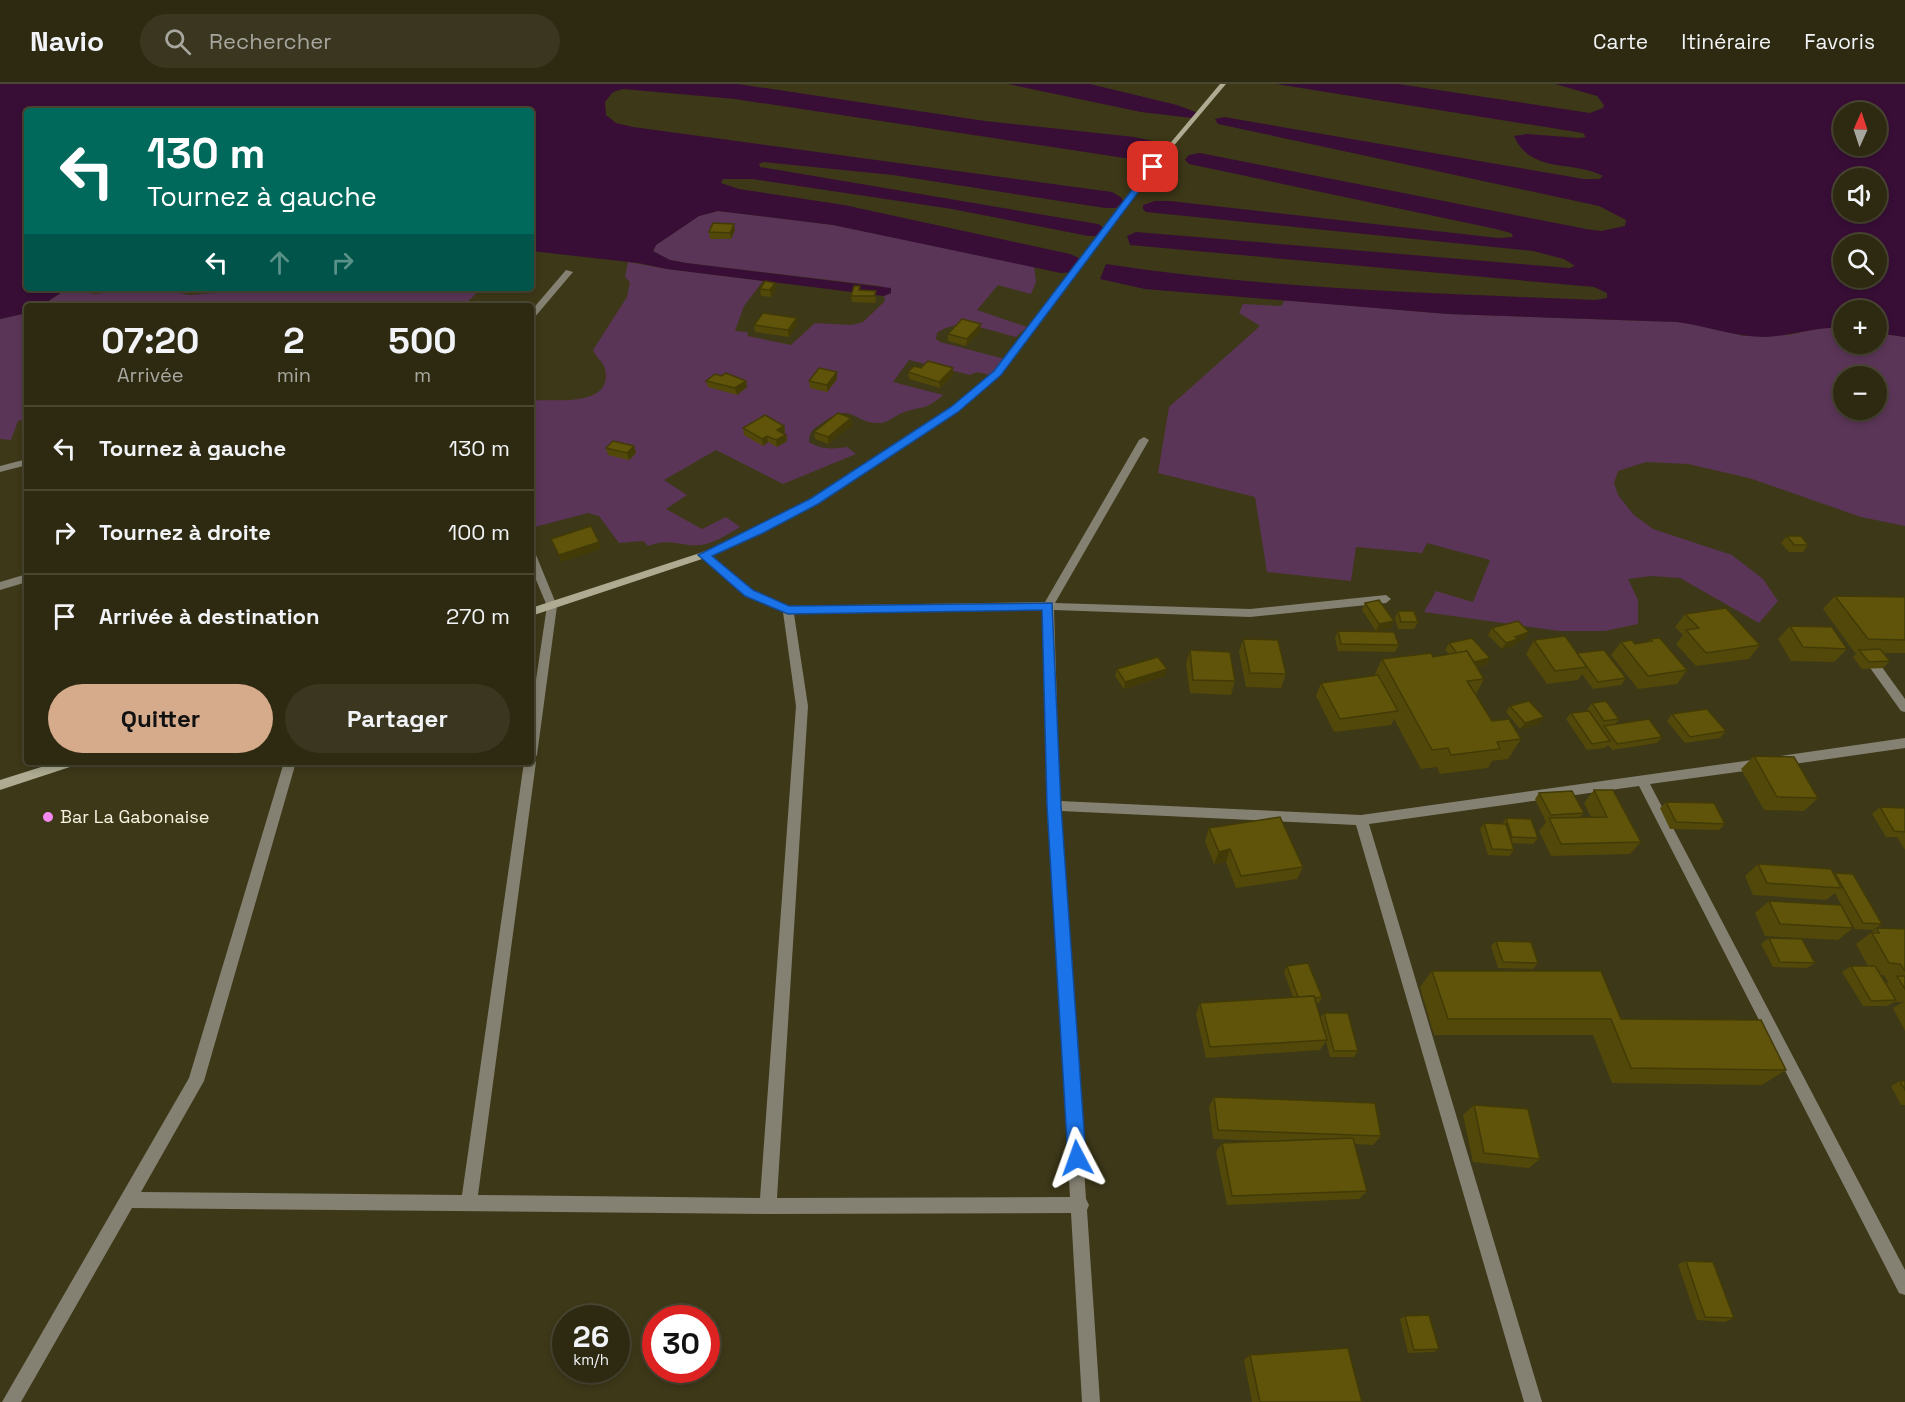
<!DOCTYPE html>
<html lang="fr">
<head>
<meta charset="utf-8">
<style>
	:root { --surface:#2e2a12; --page:#3a3620; --text:#f1f3f6; --muted:#a7a79f; --line:#494632; --accent:#d6ab8b }
	body { margin:0; font-family:"Space Grotesk",sans-serif; background:var(--page); color:var(--text); height:100vh; display:flex; flex-direction:column; font-size:22px; white-space:nowrap }
	* { box-sizing:border-box; margin:0 }
	p { font-size:20px; color:var(--muted) }
	.icon { flex:none; width:33px; height:33px; fill:none; stroke:currentColor; stroke-width:2; stroke-linecap:round; stroke-linejoin:round }
	.map { position:relative; flex:1; overflow:hidden }
	.side { position:absolute; left:24px; top:219px; width:510px; height:462px; display:flex; flex-direction:column; background:var(--surface); border-radius:6px; box-shadow:0 3px 9px #0003,0 0 0 2px var(--line) }
	.side>* { flex:none }
	.guide { position:absolute; left:24px; top:24px; width:510px; height:183px; border-radius:6px; box-shadow:0 3px 9px #0003,0 0 0 2px var(--line); background:#00695c; color:#fff; overflow:hidden }
	.needle { width:39px; rotate:3deg }
	.tools { position:absolute; left:1833px; top:18px; display:grid; gap:12px }
	.tools a { display:grid; place-items:center; width:54px; height:54px; border-radius:50%; background:var(--surface); box-shadow:0 3px 9px #0003,0 0 0 2px var(--line); font-size:30px }
	.speed { position:absolute; left:552px; top:1221px; display:flex; gap:12px; font-size:30px; font-weight:700; text-align:center }
	.speed>* { display:grid; place-content:center; width:78px; height:78px; border-radius:50%; background:var(--surface); box-shadow:0 3px 9px #0003,0 0 0 2px var(--line); line-height:1 }
	.speed small { font-size:15px; font-weight:400 }
	.speed .limit { border:9px solid #d22; background:#fff; color:#111 }
	.pin { position:absolute; display:grid; place-items:center; width:51px; height:51px; color:#fff; margin:-26px; border-radius:12px; box-shadow:0 3px 9px #0006 }
	.me { position:absolute; width:66px; margin:-33px; rotate:356deg; stroke-linejoin:round; filter:drop-shadow(0 0 4px #0008) }
	.turn { display:flex; align-items:center; gap:21px; height:126px; padding:0 24px; font-size:27px }
	.turn .icon { width:78px; height:78px; stroke-width:2.5 }
	.turn b { display:block; font-size:42px; line-height:51px }
	.lanes { display:flex; align-items:center; height:57px; padding:0 24px; background:#0003; justify-content:center; gap:30px; direction:ltr }
	.lanes .off { opacity:.35 }
	.eta { display:flex; justify-content:space-evenly; align-items:center; height:102px; text-align:center }
	.eta b { font-size:36px; font-weight:600; line-height:42px }
	.button { display:flex; gap:12px; margin-top:auto; padding:12px 24px }
	.button a { flex:1; height:69px; border-radius:36px; background:var(--accent); color:#111; font-size:24px; font-weight:600; line-height:69px; text-align:center }
	.button a+a { background:var(--page); color:var(--text) }
	ul { padding:0; list-style:none }
	li { display:flex; align-items:center; gap:18px; height:84px; padding:0 24px; border-top:2px solid var(--line) }
	li div { flex:1 }
	li b { display:block; font-size:22px }
	li em { font-style:normal }
	header { display:flex; align-items:center; gap:36px; box-sizing:border-box; height:84px; padding:0 30px; background:var(--surface); border-bottom:2px solid var(--line) }
	header strong { font-size:28px }
	nav { display:flex; gap:33px; margin-inline-start:auto; font-size:21px }
	.search { width:420px; height:54px; background:var(--page); display:flex; align-items:center; gap:15px; box-sizing:border-box; padding:0 21px; border-radius:33px; color:var(--muted); font-size:22px }
	.map>svg:first-child { display:block }
	.green { fill:#5a3557; fill-rule:evenodd }
	.water { fill:#380e36; fill-rule:evenodd }
	.lines { fill:none; stroke-linecap:round; stroke-linejoin:round }
	.street { fill:#848172; fill-rule:evenodd }
	.secondary { fill:#aeab92; fill-rule:evenodd }
	.wall { fill:#524809; fill-rule:evenodd }
	.shaded-wall { fill:#423b07 }
	.building { fill:#5f540a; stroke:#423b07; stroke-width:1.5 }
	.route { fill:#1a73e8; stroke:#114b97; stroke-width:1.5 }
	.poi-dot { fill:#f589ef; stroke:#3d3818; stroke-width:2 }
	.labels { text-anchor:middle; stroke-width:4.5; stroke-linejoin:round; paint-order:stroke }
	.poi-label { font-size:18px; fill:#f6f3e0; stroke:#3d3818; text-anchor:start }
</style>
</head>
<body>
<header>
<strong>Navio</strong>
<div class="search"><svg class="icon" aria-label="search" viewBox="0 0 24 24"><circle cx="10" cy="10" r="6"/><path d="M15 15l6 6"/></svg>Rechercher</div>
<nav><a>Carte</a><a>Itinéraire</a><a>Favoris</a></nav>
</header>
<div class="map">
<svg width="1905" height="1318" viewBox="0 0 1905 1318">
	<rect width="100%" height="100%" fill="#3d3818"/>
	<!-- green -->
	<g class="green">
		<path d="M718,127L833,141L1034,182L1036,198L1031,210L998,201L977,226L1027,243L1016,253C991,247 959,232 937,249L936,255L940,258L1005,275L990,291L977,288L970,291L909,276L893,298L943,311C924,328 922,321 902,329C895,332 888,338 881,339C852,341 854,315 821,340C813,345 809,348 809,358C822,366 833,365 847,363L856,370L783,400L716,366L664,396L687,411L666,425L702,445L726,433L740,443C728,450 715,459 701,461C679,463 673,453 648,462L643,457L619,459L599,432L588,429L531,444V317C551,314 614,325 605,285C604,278 596,274 593,266L627,213L630,198L625,193L628,178L667,185L763,197L744,222L735,247L747,248L748,252L791,261L815,239L852,241L863,238L885,217L884,212L891,209L881,202L686,179L670,176L653,168L656,161L699,132Z"/>
		<polygon points="69,204 81,204 84,208 95,210 147,204 158,204 189,211 238,207 245,204 392,204 404,206 482,204 463,222 41,222"/>
		<path d="M1285,216L1448,230L1677,238L1701,241L1743,252L1789,251L1823,243L1843,244L1844,260H1876L1877,249L1905,253V442L1861,433L1749,394L1688,380L1646,378L1618,387L1614,399L1618,411L1634,431L1653,445L1732,471L1763,495L1778,517L1759,539L1680,494L1651,492L1628,495L1638,516V540L1605,547H1559L1424,528L1436,507L1473,518L1490,476L1427,459L1422,469L1356,463L1351,497L1267,488L1255,413L1158,389L1169,323L1260,242L1239,229L1243,220L1281,222ZM1844,292H1876V326H1844Z"/>
		<polygon points="27,229 27,335 18,337 11,356 0,355 0,235"/>
	</g>
	<!-- water -->
	<g class="water">
		<polygon points="0,0 738,0 985,37 1134,53 1167,60 1151,78 735,15 623,5 613,8 605,18 606,31 616,39 633,43 1112,108 1122,114 1123,118 1116,124 1105,124 893,91 763,78 759,80 760,83 1098,140 1104,144 1097,152 1088,152 952,125 752,95 723,95 721,99 739,105 844,121 1070,170 1079,174 1080,180 1074,188 1061,189 833,141 718,127 699,132 656,161 653,167 670,176 686,179 891,204 891,209 884,212 667,185 638,179 531,167 531,27 27,27 27,204 68,204 41,222 27,222 27,229 0,235"/>
		<polygon points="1008,0 1090,0 1177,21 1198,29 1192,34 1141,28"/>
		<path d="M1276,0H1398L1590,29L1603,24L1604,21L1597,12L1555,0H1905V253L1877,249L1876,226H1844L1843,244C1816,242 1792,252 1765,253C1735,253 1707,242 1677,238L1448,230L1145,205L1100,195L1106,180C1268,205 1431,209 1595,216L1607,214V209L1594,203L1130,161L1127,152L1136,148L1569,184L1575,182L1564,175L1533,167L1146,128L1143,125V121L1155,117H1170L1498,154L1513,153L1511,149L1496,145L1189,80L1185,76L1189,71L1200,69L1586,145L1601,147L1625,142L1626,136L1599,122L1218,40L1215,35L1224,33L1584,95H1599L1603,92C1574,76 1530,90 1514,52L1527,50L1579,54L1586,53L1583,49ZM1844,28H1876V62H1844ZM1844,94H1876V128H1844ZM1844,160H1876V194H1844Z"/>
	</g>
	<g class="lines">
		<!-- street -->
		<g class="street">
			<polygon points="566,186 573,188 534,234 531,234 531,227"/>
			<path d="M1144,353L1149,356L1055,519L1250,525L1386,511L1391,515L1386,519L1250,533L1054,526L1060,717L1361,731L1759,675L1763,677L1765,680L1763,683L1759,685L1650,700L1905,1186V1211L1899,1209L1639,702L1369,740L1542,1318H1524L1356,741L1061,727L1086,1115L1089,1121L1087,1126L1100,1318H1082L1071,1129L768,1130L132,1124L21,1318H2L189,994L284,678H296L204,997L141,1108L462,1111L524,678H531V629L547,522L531,484V468L536,471L557,522L537,671L534,675L536,678L478,1111L760,1114L796,622L783,528L745,512L699,471L704,468L708,469L753,506L789,522L1045,518L1139,356ZM1043,526L1048,722L1070,1113L777,1114L808,622L794,530Z"/>
			<polygon points="27,375 27,381 0,388 0,382"/>
			<polygon points="27,490 27,498 0,506 0,498"/>
			<polygon points="1867,567 1871,568 1905,615 1905,628 1901,627 1863,574 1861,571 1863,568"/>
			<polygon points="1905,654 1905,664 1780,682 1776,680 1774,677 1776,674 1780,672"/>
		</g>
		<!-- secondary -->
		<g class="secondary">
			<polygon points="1220,0 1226,0 1155,84 1000,291 958,327 817,420 763,449 708,473 531,532 531,524 700,469 755,445 811,416 952,323 994,287 1151,82"/>
			<polygon points="57,678 78,678 76,681 0,706 0,696"/>
		</g>
	</g>
	<!-- wall -->
	<g class="wall">
		<polygon points="735,146 731,155 710,155 709,148"/>
		<polygon points="860,202 860,206 876,213 875,219 852,218 851,212"/>
		<polygon points="760,205 776,205 771,213 761,212"/>
		<polygon points="754,241 797,241 789,253 755,248"/>
		<polygon points="980,247 966,262 948,257 948,250"/>
		<polygon points="837,288 837,295 827,308 810,304 809,297"/>
		<polygon points="908,288 953,291 940,304 909,295"/>
		<polygon points="721,292 746,297 747,303 737,311 708,303 706,297"/>
		<polygon points="851,334 852,341 828,360 815,355 814,348"/>
		<polygon points="784,342 785,348 784,349 786,351 787,357 777,363 768,358 763,362 744,351 743,344"/>
		<polygon points="634,362 636,369 629,376 608,371 606,364"/>
		<polygon points="1787,452 1808,461 1803,468 1789,468 1781,459"/>
		<polygon points="1835,512 1905,513 1905,569 1883,569 1890,577 1883,584 1862,585 1853,573 1857,569 1855,569 1823,525"/>
		<polygon points="1365,519 1394,537 1391,544 1376,547 1362,526"/>
		<polygon points="1398,527 1418,538 1414,545 1398,545 1395,534"/>
		<polygon points="1685,530 1760,561 1749,575 1696,582 1676,560 1683,551 1675,543"/>
		<polygon points="1790,542 1847,565 1834,578 1791,577 1778,555"/>
		<polygon points="1492,544 1529,548 1525,555 1516,558 1514,562 1502,565 1488,551"/>
		<polygon points="1338,547 1399,561 1395,568 1338,567 1335,554"/>
		<polygon points="1243,555 1286,590 1281,604 1246,603 1239,568"/>
		<polygon points="1650,555 1687,586 1677,600 1638,605 1611,571 1621,558 1635,560 1648,558"/>
		<polygon points="1534,556 1577,569 1626,594 1621,601 1593,605 1582,590 1578,596 1547,600 1526,570"/>
		<polygon points="1449,559 1490,574 1486,581 1477,583 1484,595 1476,610 1492,637 1521,655 1508,675 1492,677 1488,684 1440,690 1437,683 1421,685 1394,635 1391,641 1334,648 1316,612 1321,599 1374,592 1382,575 1433,573 1449,570 1445,566"/>
		<polygon points="1190,566 1235,597 1231,611 1190,609 1186,580"/>
		<polygon points="1117,585 1165,592 1124,605 1115,592"/>
		<polygon points="1592,619 1619,635 1615,640 1662,653 1657,659 1612,666 1608,661 1605,664 1587,666 1566,635 1571,629 1588,627 1587,626"/>
		<polygon points="1510,622 1539,640 1520,645 1506,628"/>
		<polygon points="1672,630 1726,647 1720,654 1685,659 1667,637"/>
		<polygon points="1754,672 1818,714 1804,727 1764,726 1741,685"/>
		<polygon points="1594,706 1641,758 1630,770 1551,772 1539,747 1546,738 1535,715 1539,709 1584,729 1580,733 1591,733 1584,719"/>
		<polygon points="1666,718 1725,740 1719,746 1670,745 1660,724"/>
		<polygon points="1880,723 1905,724 1905,766 1897,753 1886,753 1872,730"/>
		<polygon points="1506,734 1538,754 1533,760 1512,759 1514,766 1509,772 1488,771 1480,745 1484,739 1502,740"/>
		<polygon points="1209,744 1303,783 1297,795 1236,804 1226,778 1214,780 1205,757"/>
		<polygon points="1758,780 1833,790 1835,789 1882,840 1873,846 1855,845 1843,824 1853,844 1838,856 1765,852 1755,829 1769,817 1841,821 1835,809 1826,816 1753,811 1745,792"/>
		<path d="M1877,844L1905,845V947L1893,924L1903,918H1894L1887,922H1863L1842,888L1851,882H1868L1856,860ZM1880,891H1884L1888,898L1885,900Z"/>
		<polygon points="1769,854 1815,879 1807,884 1773,883 1761,860"/>
		<polygon points="1496,857 1538,879 1533,885 1498,884 1491,862"/>
		<polygon points="1287,882 1322,913 1319,919 1316,919 1320,934 1324,929 1358,967 1354,973 1330,973 1326,957 1320,966 1206,974 1196,930 1200,919 1293,913 1284,888"/>
		<polygon points="1432,887 1621,935 1786,986 1762,1001 1612,999 1593,951 1434,951 1420,903"/>
		<polygon points="1900,997 1905,997 1905,1021 1901,1021 1891,1002"/>
		<polygon points="1214,1013 1381,1052 1373,1061 1354,1060 1367,1107 1359,1115 1227,1121 1216,1068 1222,1059 1268,1057 1213,1055 1209,1023"/>
		<polygon points="1474,1021 1540,1075 1529,1084 1473,1078 1463,1031"/>
		<polygon points="1686,1177 1734,1234 1725,1238 1697,1236 1678,1180"/>
		<polygon points="1405,1232 1439,1265 1433,1268 1408,1269 1400,1235"/>
		<polygon points="1250,1271 1362,1318 1252,1318 1244,1276"/>
	</g>
	<!-- shaded-wall -->
	<g class="shaded-wall">
		<polygon points="734,140 735,146 731,155 730,149"/>
		<polygon points="775,199 776,205 771,213 770,206"/>
		<polygon points="797,234 797,241 789,253 788,246"/>
		<polygon points="981,240 980,247 966,262 967,255"/>
		<polygon points="953,284 953,291 940,304 939,298"/>
		<polygon points="837,288 837,295 827,308 827,301"/>
		<polygon points="746,297 747,303 737,311 735,304"/>
		<polygon points="851,334 852,341 828,360 828,353"/>
		<polygon points="784,342 785,348 778,353 777,346"/>
		<polygon points="786,351 787,357 777,363 776,356"/>
		<polygon points="767,352 768,358 763,362 762,355"/>
		<polygon points="634,362 636,369 629,376 627,369"/>
		<polygon points="599,458 601,465 561,478 559,471"/>
		<polygon points="1394,537 1391,544 1376,547 1379,540"/>
		<polygon points="1529,548 1525,555 1516,558 1514,562 1502,565 1506,559 1515,553"/>
		<polygon points="1490,574 1486,581 1462,586 1466,580"/>
		<polygon points="1167,585 1165,592 1124,605 1125,598"/>
		<polygon points="1544,633 1539,640 1520,645 1525,639"/>
		<polygon points="1230,765 1226,778 1214,780 1219,768"/>
	</g>
	<!-- building -->
	<g class="building">
		<polygon points="713,139 734,140 730,149 709,148"/>
		<polygon points="765,197 775,199 770,206 760,205"/>
		<polygon points="854,202 860,202 859,206 876,207 874,212 851,212"/>
		<polygon points="763,229 797,234 788,246 754,241"/>
		<polygon points="962,235 981,240 967,255 948,250"/>
		<polygon points="928,277 953,284 939,298 908,288 914,282 921,284"/>
		<polygon points="819,284 837,288 827,301 809,297"/>
		<polygon points="726,289 746,297 735,304 706,297 715,290 721,292"/>
		<polygon points="838,329 851,334 828,353 814,348"/>
		<polygon points="765,331 784,342 777,346 786,351 776,356 767,352 762,355 743,344"/>
		<polygon points="613,357 634,362 627,369 606,364"/>
		<polygon points="591,442 599,458 559,471 551,455"/>
		<polygon points="1787,452 1801,452 1808,461 1794,461"/>
		<polygon points="1835,512 1905,513 1905,556 1868,555"/>
		<polygon points="1379,516 1394,537 1379,540 1365,519"/>
		<polygon points="1726,524 1760,561 1706,569 1686,546 1699,544 1685,530"/>
		<polygon points="1398,527 1414,527 1418,538 1401,538"/>
		<polygon points="1518,537 1529,548 1515,553 1518,555 1506,559 1492,544"/>
		<polygon points="1790,542 1832,543 1847,565 1803,563"/>
		<polygon points="1338,547 1394,548 1399,561 1341,560"/>
		<polygon points="1565,552 1587,583 1555,587 1534,556"/>
		<polygon points="1472,554 1490,574 1474,578 1467,567 1457,569 1449,559"/>
		<polygon points="1660,554 1687,586 1648,592 1621,558 1632,556 1635,560 1652,557 1650,555"/>
		<polygon points="1243,555 1278,556 1286,590 1250,589"/>
		<polygon points="1880,565 1890,577 1869,578 1859,566"/>
		<polygon points="1190,566 1230,568 1235,597 1193,596"/>
		<polygon points="1604,566 1626,594 1598,598 1577,569"/>
		<polygon points="1467,567 1484,595 1467,597 1492,637 1509,635 1521,655 1497,658 1500,665 1451,671 1448,664 1432,666 1382,575 1431,569 1433,573"/>
		<polygon points="1158,573 1167,585 1125,598 1117,585"/>
		<polygon points="1378,591 1398,627 1340,635 1321,599"/>
		<polygon points="1529,617 1544,633 1525,639 1510,622"/>
		<polygon points="1606,617 1619,635 1604,637 1592,619"/>
		<polygon points="1707,625 1726,647 1690,653 1672,630"/>
		<polygon points="1589,627 1610,657 1592,660 1571,629"/>
		<polygon points="1649,635 1662,653 1617,660 1604,642"/>
		<polygon points="1754,672 1794,673 1818,714 1777,713"/>
		<polygon points="1594,706 1613,706 1641,758 1561,760 1549,734 1607,733"/>
		<polygon points="1572,707 1584,729 1551,731 1539,709"/>
		<polygon points="1666,718 1714,719 1725,740 1676,738"/>
		<polygon points="1880,723 1905,724 1905,748 1894,747"/>
		<polygon points="1280,733 1303,783 1241,792 1230,765 1219,768 1209,744"/>
		<polygon points="1506,734 1531,735 1538,754 1512,753"/>
		<polygon points="1484,739 1506,740 1514,766 1492,765"/>
		<polygon points="1758,780 1831,785 1841,804 1767,799"/>
		<polygon points="1835,789 1853,790 1882,840 1863,839"/>
		<polygon points="1769,817 1841,821 1853,844 1780,840"/>
		<polygon points="1877,844 1905,845 1905,887 1900,880 1889,879 1872,849 1879,849"/>
		<polygon points="1769,854 1802,855 1815,879 1780,878"/>
		<polygon points="1496,857 1531,858 1538,879 1503,878"/>
		<polygon points="1308,879 1322,913 1314,914 1314,912 1298,913 1287,882"/>
		<polygon points="1851,882 1875,882 1896,916 1871,917"/>
		<polygon points="1432,887 1601,887 1621,935 1761,936 1786,986 1631,984 1611,935 1448,935"/>
		<polygon points="1897,892 1905,892 1905,905"/>
		<polygon points="1314,912 1327,956 1210,963 1200,919"/>
		<polygon points="1324,929 1348,929 1358,967 1334,967"/>
		<polygon points="1900,997 1905,997 1905,1006"/>
		<polygon points="1214,1013 1375,1019 1381,1052 1218,1046"/>
		<polygon points="1474,1021 1528,1025 1540,1075 1484,1069"/>
		<polygon points="1353,1054 1367,1107 1232,1112 1222,1059"/>
		<polygon points="1686,1177 1713,1178 1734,1234 1705,1233"/>
		<polygon points="1429,1231 1439,1265 1414,1266 1405,1232"/>
		<polygon points="1348,1264 1362,1318 1260,1318 1250,1271"/>
	</g>
	<!-- route -->
	<polygon class="route" points="1151,81 1157,83 1001,291 958,328 818,420 763,449 712,472 753,506 789,522 1052,519 1061,722 1086,1074 1084,1081 1077,1083 1071,1081 1068,1074 1047,722 1042,526 788,530 745,512 698,471 810,415 951,323 994,287"/>
	<!-- markers -->
	<circle class="poi-dot" cx="48" cy="733" r="6"/>
	<g class="labels">
		<!-- poi labels -->
		<g class="poi-label">
			<text x="60" y="739">Bar La Gabonaise</text>
		</g>
	</g>
</svg>
<div class="tools">
<a><svg class="needle" viewBox="-14 -14 28 28"><path d="M0-13l5 13h-10z" fill="#e53935"/><path d="M0 13l5-13h-10z" fill="#a7a79f"/></svg></a>
<a><svg class="icon" aria-label="sound" viewBox="0 0 24 24"><path d="M4 9h4l5-4v14l-5-4H4zM17 9q2 3 0 6"/></svg></a>
<a><svg class="icon" aria-label="search" viewBox="0 0 24 24"><circle cx="10" cy="10" r="6"/><path d="M15 15l6 6"/></svg></a>
<a>+</a>
<a>−</a>
</div>
<div class="speed"><div>26<small>km/h</small></div><div class="limit">30</div></div>
<div class="pin" style="left:1153px;top:83px;background:#d93025"><svg class="icon" aria-label="arrive" viewBox="0 0 24 24"><path d="M6 21V4h12l-3 4 3 4H6"/></svg></div>
<svg class="me" style="left:1077px;top:1074px" viewBox="-20 -20 40 40"><path d="M0-17L14 15 0 8-14 15z" fill="#1a73e8" stroke="#fff" stroke-width="4"/></svg>
<div class="guide">
<div class="turn"><svg class="icon" aria-label="left" viewBox="0 0 24 24"><path d="M17 20v-9H6M10 6l-5 5 5 5"/></svg><div><b>130 m</b>Tournez à gauche</div></div>
<div class="lanes"><svg class="icon" aria-label="left" viewBox="0 0 24 24"><path d="M17 20v-9H6M10 6l-5 5 5 5"/></svg><svg class="icon off" aria-label="ahead" viewBox="0 0 24 24"><path d="M12 20V5M6 11l6-6 6 6"/></svg><svg class="icon off" aria-label="right" viewBox="0 0 24 24"><path d="M7 20v-9h11M14 6l5 5-5 5"/></svg></div>
</div>
<section class="side">
<div class="eta">
<div><b>07:20</b><p>Arrivée</p></div>
<div><b>2</b><p>min</p></div>
<div><b>500</b><p>m</p></div>
</div>
<ul>
<li><svg class="icon" aria-label="left" viewBox="0 0 24 24"><path d="M17 20v-9H6M10 6l-5 5 5 5"/></svg><div><b>Tournez à gauche</b></div><em>130 m</em></li>
<li><svg class="icon" aria-label="right" viewBox="0 0 24 24"><path d="M7 20v-9h11M14 6l5 5-5 5"/></svg><div><b>Tournez à droite</b></div><em>100 m</em></li>
<li><svg class="icon" aria-label="arrive" viewBox="0 0 24 24"><path d="M6 21V4h12l-3 4 3 4H6"/></svg><div><b>Arrivée à destination</b></div><em>270 m</em></li>
</ul>
<div class="button"><a>Quitter</a><a>Partager</a></div>
</section>
</div>
</body>
</html>
